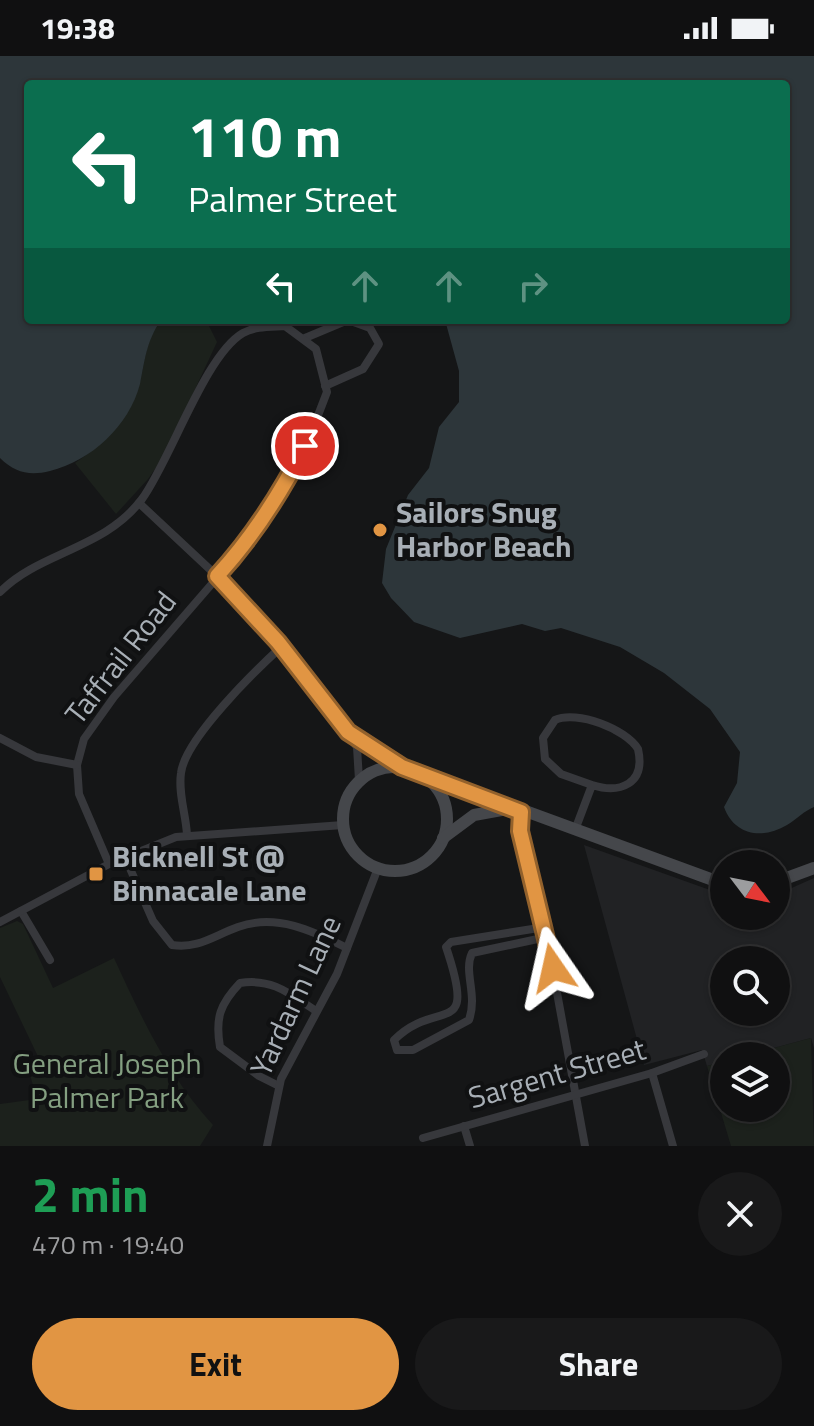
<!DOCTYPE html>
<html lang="en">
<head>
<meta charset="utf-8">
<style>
	:root { --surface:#101011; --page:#19191a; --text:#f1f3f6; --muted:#9c9d9f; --line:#303031; --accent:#e19543 }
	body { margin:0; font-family:"Titillium Web",sans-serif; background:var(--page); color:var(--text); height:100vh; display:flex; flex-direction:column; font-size:30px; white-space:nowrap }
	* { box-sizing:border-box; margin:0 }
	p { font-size:26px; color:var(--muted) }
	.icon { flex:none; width:44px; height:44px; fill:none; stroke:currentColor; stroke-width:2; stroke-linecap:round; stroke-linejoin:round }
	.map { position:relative; height:1090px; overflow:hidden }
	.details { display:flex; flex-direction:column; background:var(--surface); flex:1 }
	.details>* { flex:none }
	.hud { position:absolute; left:24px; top:24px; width:766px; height:244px; border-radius:8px; box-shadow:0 2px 6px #0004,0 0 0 2px var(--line); background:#0b6e4f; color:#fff; overflow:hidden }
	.needle { width:52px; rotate:122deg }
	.controls { position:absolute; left:710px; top:794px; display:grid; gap:16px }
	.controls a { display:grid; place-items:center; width:80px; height:80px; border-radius:50%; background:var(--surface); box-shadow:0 2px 6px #0004,0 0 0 2px var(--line); font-size:40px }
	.pin { position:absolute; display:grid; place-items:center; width:68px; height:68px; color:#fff; margin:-34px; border:4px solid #fff; border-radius:50%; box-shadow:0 2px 8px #0007 }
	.me { position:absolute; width:88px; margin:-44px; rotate:349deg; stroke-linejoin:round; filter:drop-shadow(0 0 6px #0008) }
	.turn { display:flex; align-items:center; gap:28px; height:168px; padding:0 32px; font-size:36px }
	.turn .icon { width:104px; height:104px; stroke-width:2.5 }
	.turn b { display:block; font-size:56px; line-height:68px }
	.lanes { display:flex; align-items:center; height:76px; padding:0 32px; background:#0003; justify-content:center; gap:40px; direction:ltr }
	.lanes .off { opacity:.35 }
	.round { display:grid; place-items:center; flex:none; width:84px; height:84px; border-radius:42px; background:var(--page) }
	.overview { display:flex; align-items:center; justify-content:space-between; height:136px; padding:0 32px }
	h1 { font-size:48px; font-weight:700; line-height:60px; color:#1e9e55 }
	.primary-button { display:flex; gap:16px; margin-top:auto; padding:16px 32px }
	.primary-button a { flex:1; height:92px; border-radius:48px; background:var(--accent); color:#111; font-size:32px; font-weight:700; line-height:92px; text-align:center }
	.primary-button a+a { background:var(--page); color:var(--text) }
	.status { display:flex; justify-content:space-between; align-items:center; height:56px; padding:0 40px; background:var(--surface); direction:ltr }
	.status svg { height:22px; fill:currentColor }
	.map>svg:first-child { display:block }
	.built { fill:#212224; fill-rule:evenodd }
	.green { fill:#1c211c }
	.water { fill:#2d363a }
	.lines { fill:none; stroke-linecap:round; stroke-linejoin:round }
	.street { stroke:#37383c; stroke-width:8 }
	.secondary { stroke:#45474b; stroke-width:12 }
	.route-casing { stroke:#92612c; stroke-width:20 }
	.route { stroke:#e19543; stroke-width:14 }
	.poi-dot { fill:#e19543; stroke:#101112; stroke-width:3 }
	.labels { text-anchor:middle; stroke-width:8; stroke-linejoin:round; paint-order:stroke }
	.poi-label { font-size:30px; font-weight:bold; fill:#a8afb6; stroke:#101112; text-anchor:start }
	.street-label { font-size:30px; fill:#a8afb6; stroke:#101112 }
	.park-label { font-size:30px; fill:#849f81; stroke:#101112 }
</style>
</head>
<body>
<div class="status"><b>19:38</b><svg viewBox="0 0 49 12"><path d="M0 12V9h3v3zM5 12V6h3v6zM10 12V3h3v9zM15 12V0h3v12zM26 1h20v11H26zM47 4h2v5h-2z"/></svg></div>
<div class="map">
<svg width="814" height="1090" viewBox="0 0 814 1090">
	<rect width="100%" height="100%" fill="#151617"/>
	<!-- built -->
	<path class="built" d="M584,789L724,839V860H776V839L814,822V992L811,982L744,1000H724V1006L707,1010L702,994L644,1009ZM724,904H776V956H724Z"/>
	<!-- green -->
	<g class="green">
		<path d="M161,264H206L217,286L164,400L148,423L116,458L75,407C104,387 128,365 139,330C146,304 144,288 161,264Z"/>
		<path d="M17,865L23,868L53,932L114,902C140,959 170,1023 213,1069L200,1090H0V1048L37,1043L30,1019L44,1013L0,921V872Z"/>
		<polygon points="811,982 814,1090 731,1090 707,1010 724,1006 724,1052 776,1052 776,1000 744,1000"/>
	</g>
	<!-- water -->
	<path class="water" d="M0,0H814V751C804,755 797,763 787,769C762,784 734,779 724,751L737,727L740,696L710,653L664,617L620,591L561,572L545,575L522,568L460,582L414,566L391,542L382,527L386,493L408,439L429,412L439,371L459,346V315L445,264H786V28H28V264H161C146,286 145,304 140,328C129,370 91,405 50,415C30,420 15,417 0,402Z"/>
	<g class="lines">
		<!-- street -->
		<g class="street">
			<polyline points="305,282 348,264 370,272 379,288 363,313 325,330"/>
			<polyline points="139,447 217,520 278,586 357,691 359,724"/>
			<path d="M0,536C39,496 105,493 142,443C171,403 205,299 243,277C255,270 272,271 285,270L316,293L327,336L312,375L281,433L242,493L114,641L84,683L77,709L79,738L109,808"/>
			<polyline points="351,679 402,711"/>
			<polyline points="0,682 36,701 77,709"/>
			<polyline points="521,756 520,775 545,871 585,1090"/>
			<path d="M575,774L592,729L561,718L545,703L543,682L555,664C577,654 626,673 638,693C646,728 620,738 592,729"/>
			<path d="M187,779C186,758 178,738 181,717C185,683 255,615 281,591"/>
			<path d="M125,801L153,865L172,889C198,893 213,880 238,871C276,857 313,875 347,892"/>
			<polyline points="21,855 50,904"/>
			<polyline points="0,866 109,808 176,781 343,769"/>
			<path d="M545,871L451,886L446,891C478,986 438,940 394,984L397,994H413L469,964C478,938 463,916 472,897L547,881"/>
			<polyline points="652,1017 673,1090"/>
			<path d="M279,1030L259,1020L220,991C215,962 220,948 240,927C273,922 290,938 316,955"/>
			<polyline points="464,1070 470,1090"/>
			<polyline points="423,1082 652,1017 704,998"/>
			<polyline points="267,1090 281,1023 337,918 378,812"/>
		</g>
		<!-- secondary -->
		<g class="secondary">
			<circle cx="395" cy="763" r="52"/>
			<polyline points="427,719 724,828"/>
			<polyline points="443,782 474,759 507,753"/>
			<polyline points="776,826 814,812"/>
		</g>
	</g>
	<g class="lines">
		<defs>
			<path id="route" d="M305,390C281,437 253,481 217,520L278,586L348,676L402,711L521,756L520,775L553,912"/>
		</defs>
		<!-- route casing -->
		<use href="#route" class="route-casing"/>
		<!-- route -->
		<use href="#route" class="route"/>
	</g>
	<!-- markers -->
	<g class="poi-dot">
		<circle cx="380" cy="474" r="8"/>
		<rect x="88" y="810" width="16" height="16" rx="4"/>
	</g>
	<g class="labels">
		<!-- poi labels -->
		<g class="poi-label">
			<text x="396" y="467">Sailors Snug<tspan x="396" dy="34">Harbor Beach</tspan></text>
			<text x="112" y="811">Bicknell St @<tspan x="112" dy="34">Binnacale Lane</tspan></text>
		</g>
		<!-- street labels -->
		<g class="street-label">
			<text transform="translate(121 602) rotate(-52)" y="10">Taffrail Road</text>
			<text transform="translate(296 940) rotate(-65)" y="10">Yardarm Lane</text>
			<text transform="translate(557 1018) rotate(-16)" y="10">Sargent Street</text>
		</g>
		<!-- park labels -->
		<g class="park-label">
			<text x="107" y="1018">General Joseph<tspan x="107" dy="34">Palmer Park</tspan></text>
		</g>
	</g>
</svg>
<div class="controls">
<a><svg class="needle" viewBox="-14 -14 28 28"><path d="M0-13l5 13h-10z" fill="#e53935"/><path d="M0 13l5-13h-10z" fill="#9c9d9f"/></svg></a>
<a><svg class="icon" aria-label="search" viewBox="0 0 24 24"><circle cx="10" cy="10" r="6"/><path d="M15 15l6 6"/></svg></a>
<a><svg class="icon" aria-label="layers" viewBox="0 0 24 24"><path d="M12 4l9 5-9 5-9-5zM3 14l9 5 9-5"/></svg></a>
</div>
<div class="pin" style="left:305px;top:390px;background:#d93025"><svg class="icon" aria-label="arrive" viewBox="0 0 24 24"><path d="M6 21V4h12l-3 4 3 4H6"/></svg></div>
<svg class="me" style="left:553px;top:912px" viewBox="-20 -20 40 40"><path d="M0-17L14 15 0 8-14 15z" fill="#e19543" stroke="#fff" stroke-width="4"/></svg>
<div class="hud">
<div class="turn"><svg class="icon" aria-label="left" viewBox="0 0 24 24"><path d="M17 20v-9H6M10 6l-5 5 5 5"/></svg><div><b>110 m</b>Palmer Street</div></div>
<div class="lanes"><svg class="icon" aria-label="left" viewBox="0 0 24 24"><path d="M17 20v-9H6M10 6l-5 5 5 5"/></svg><svg class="icon off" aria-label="ahead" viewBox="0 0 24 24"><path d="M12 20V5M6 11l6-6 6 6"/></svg><svg class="icon off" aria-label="ahead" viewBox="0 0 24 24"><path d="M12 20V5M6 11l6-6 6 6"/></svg><svg class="icon off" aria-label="right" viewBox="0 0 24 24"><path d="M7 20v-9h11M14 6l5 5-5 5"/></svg></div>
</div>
</div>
<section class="details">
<div class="overview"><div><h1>2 min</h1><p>470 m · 19:40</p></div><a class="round"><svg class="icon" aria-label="close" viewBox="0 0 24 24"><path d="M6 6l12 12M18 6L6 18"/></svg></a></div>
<div class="primary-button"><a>Exit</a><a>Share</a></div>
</section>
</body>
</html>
